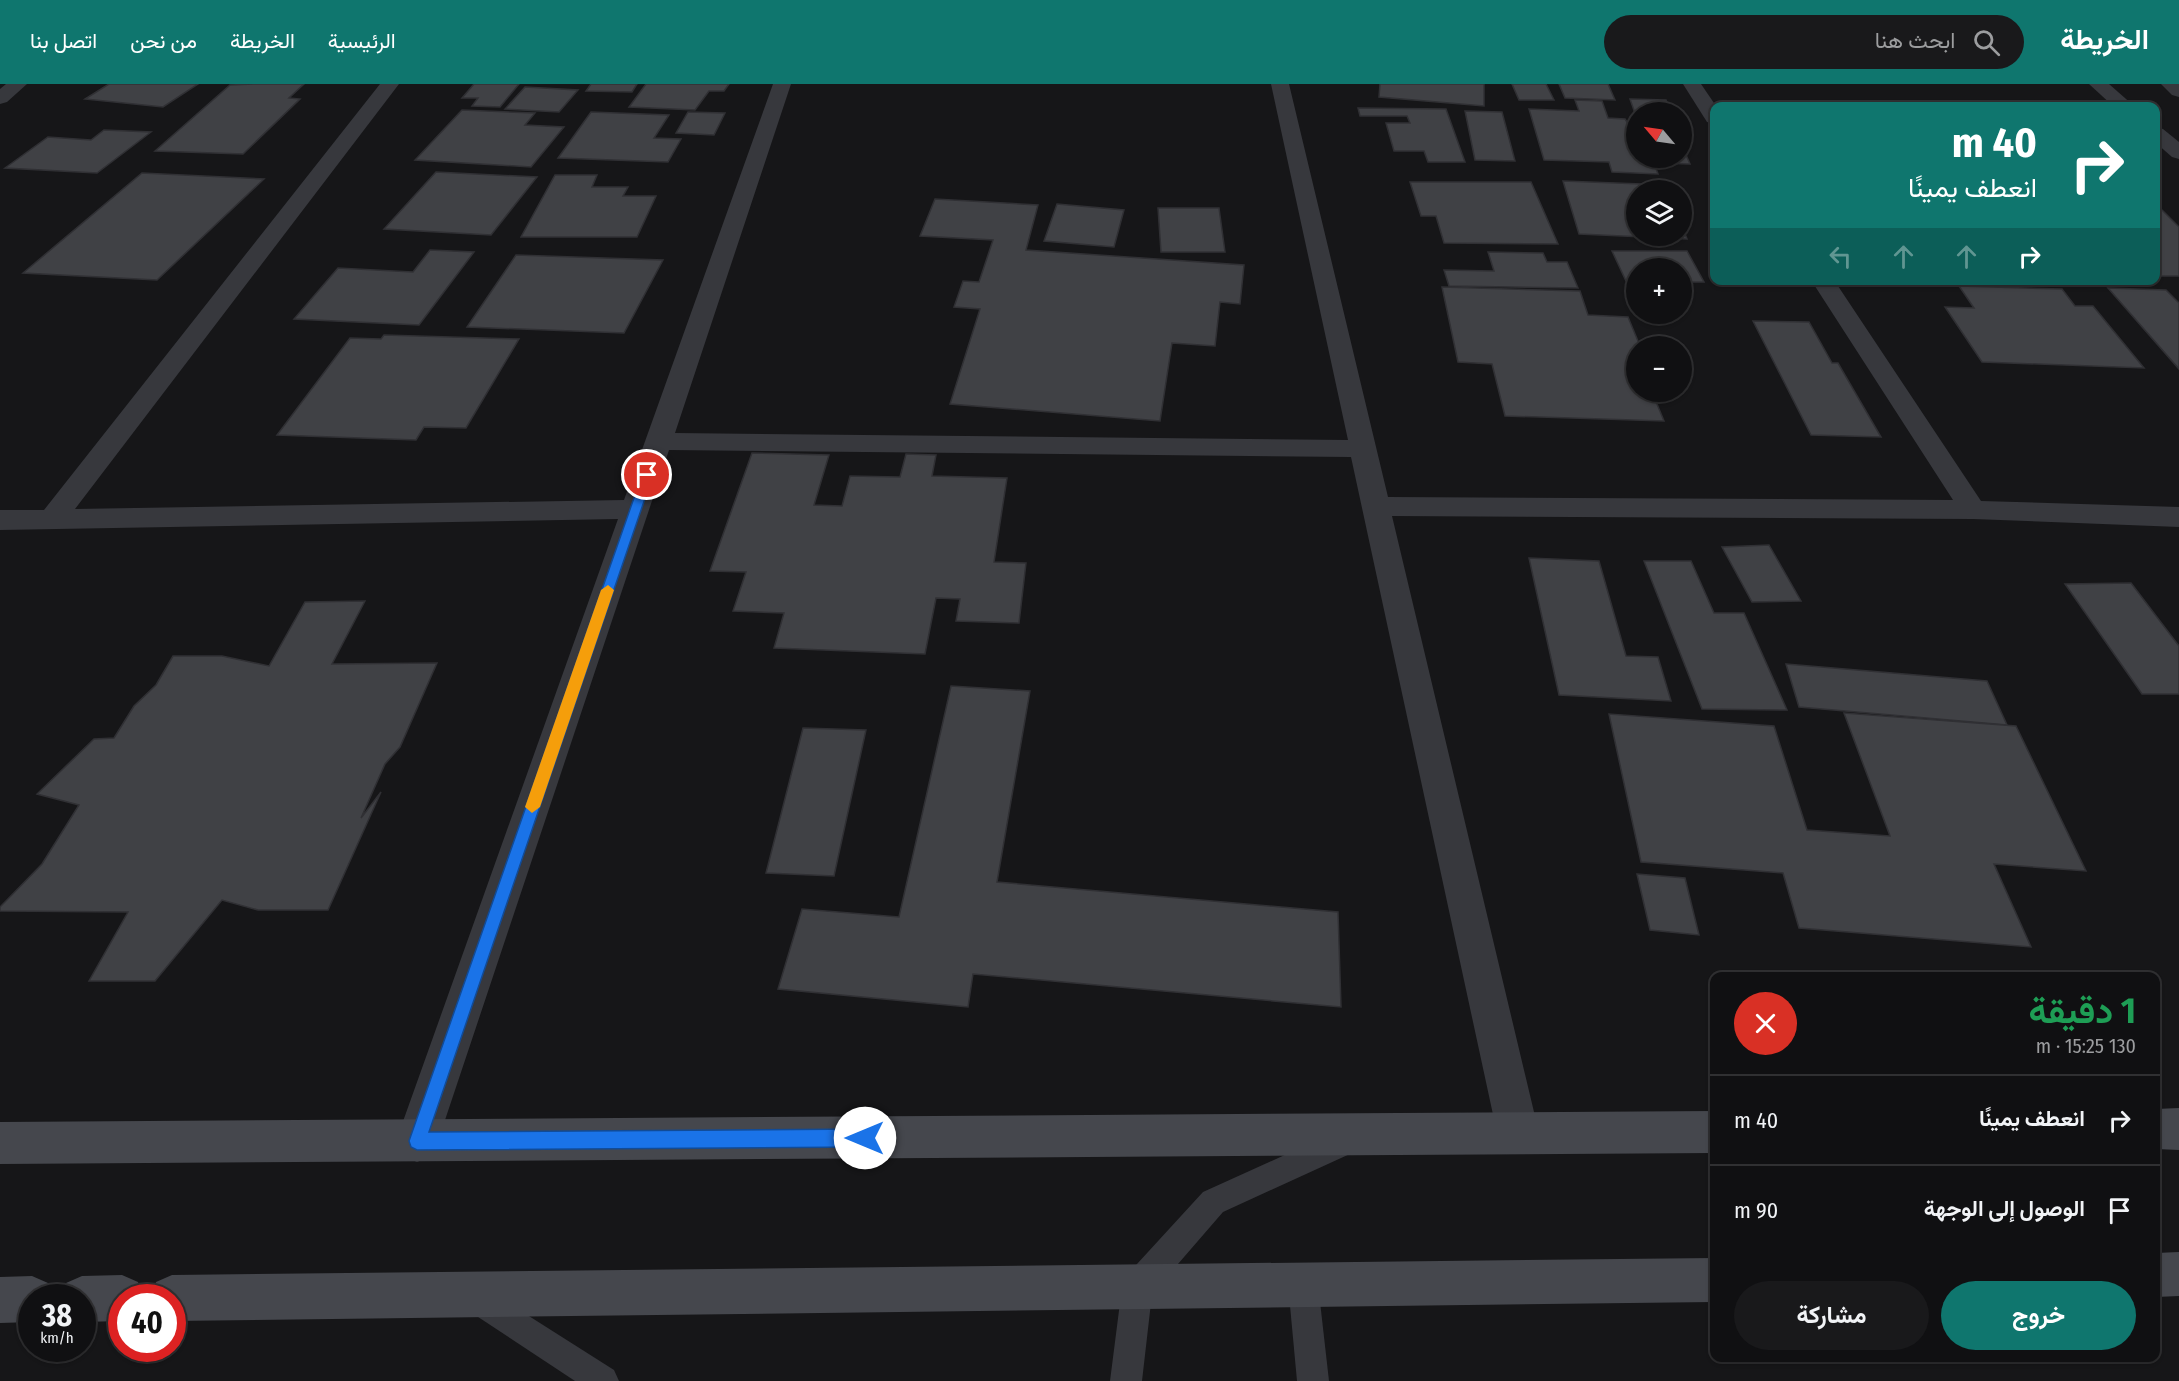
<!DOCTYPE html>
<html lang="ar">
<head>
<meta charset="utf-8">
<style>
	:root { --surface:#101012; --page:#19191b; --text:#f1f3f6; --muted:#9c9d9f; --line:#303032; --accent:#0f766e }
	body { margin:0; font-family:"Fira Sans Condensed",Vazirmatn,sans-serif; background:var(--page); color:var(--text); direction:rtl; height:100vh; display:flex; flex-direction:column; font-size:22px; white-space:nowrap }
	* { box-sizing:border-box; margin:0 }
	p { font-size:20px; color:var(--muted) }
	.icon { flex:none; width:33px; height:33px; fill:none; stroke:currentColor; stroke-width:2; stroke-linecap:round; stroke-linejoin:round }
	.map { position:relative; flex:1; overflow:hidden; direction:ltr }
	.drawer { position:absolute; left:1710px; top:888px; width:450px; height:390px; display:flex; flex-direction:column; background:var(--surface); border-radius:12px; box-shadow:0 2px 4px #0004,0 0 0 2px var(--line); direction:rtl }
	.drawer>* { flex:none }
	.hud { position:absolute; left:1710px; top:18px; width:450px; height:183px; border-radius:12px; box-shadow:0 2px 4px #0004,0 0 0 2px var(--line); direction:rtl; background:#0f766e; color:#fff; overflow:hidden }
	.needle { width:39px; rotate:299deg }
	.buttons { position:absolute; left:1626px; top:18px; display:grid; gap:12px }
	.buttons a { display:grid; place-items:center; width:66px; height:66px; border-radius:50%; background:var(--surface); box-shadow:0 2px 4px #0004,0 0 0 2px var(--line); font-size:30px }
	.speed { position:absolute; left:18px; top:1200px; display:flex; gap:12px; font-size:30px; font-weight:700; text-align:center }
	.speed>* { display:grid; place-content:center; width:78px; height:78px; border-radius:50%; background:var(--surface); box-shadow:0 2px 4px #0004,0 0 0 2px var(--line); line-height:1 }
	.speed small { font-size:15px; font-weight:400 }
	.speed .limit { border:9px solid #d22; background:#fff; color:#111 }
	.pin { position:absolute; display:grid; place-items:center; width:51px; height:51px; color:#fff; margin:-26px; border:3px solid #fff; border-radius:50%; box-shadow:0 2px 6px #0007 }
	.me { position:absolute; width:66px; margin:-33px; rotate:270deg; stroke-linejoin:round; filter:drop-shadow(0 0 4px #0008) }
	.turn { display:flex; align-items:center; gap:21px; height:126px; padding:0 24px; font-size:27px }
	.turn .icon { width:78px; height:78px; stroke-width:2.5 }
	.turn b { display:block; font-size:42px; line-height:51px }
	.lanes { display:flex; align-items:center; height:57px; padding:0 24px; background:#0003; justify-content:center; gap:30px; direction:ltr }
	.lanes .off { opacity:.35 }
	.round { display:grid; place-items:center; flex:none; width:63px; height:63px; border-radius:32px; background:var(--page) }
	.summary { display:flex; align-items:center; justify-content:space-between; height:102px; padding:0 24px }
	h1 { font-size:36px; font-weight:700; line-height:45px; color:#1e9e55 }
	.button { display:flex; gap:12px; margin-top:auto; padding:12px 24px }
	.button a { flex:1; height:69px; border-radius:36px; background:var(--accent); color:#fff; font-size:24px; font-weight:700; line-height:69px; text-align:center }
	.button a+a { background:var(--page); color:var(--text) }
	ul { padding:0; list-style:none }
	li { display:flex; align-items:center; gap:18px; height:90px; padding:0 24px; border-top:2px solid var(--line) }
	li div { flex:1 }
	li b { display:block; font-size:22px }
	li em { font-style:normal }
	header { display:flex; align-items:center; gap:36px; box-sizing:border-box; height:84px; padding:0 30px; background:var(--accent); color:#fff }
	header strong { font-size:28px }
	nav { display:flex; gap:33px; margin-inline-start:auto; font-size:21px }
	.search { width:420px; height:54px; background:var(--page); display:flex; align-items:center; gap:15px; box-sizing:border-box; padding:0 21px; border-radius:33px; color:var(--muted); font-size:22px }
	.map>svg:first-child { display:block }
	.building { fill:#404145; stroke:#303034; stroke-width:1.5 }
	.lines { fill:none; stroke-linecap:round; stroke-linejoin:round }
	.lane { fill:#37383d; fill-rule:evenodd }
	.street { fill:#37383d; fill-rule:evenodd }
	.secondary { fill:#45474d; fill-rule:evenodd }
	.route { fill:#1a73e8; stroke:#114b97; stroke-width:1.5 }
	.slow { fill:#f59e0b }
</style>
</head>
<body>
<header>
<strong>الخريطة</strong>
<div class="search"><svg class="icon" aria-label="search" viewBox="0 0 24 24"><circle cx="10" cy="10" r="6"/><path d="M15 15l6 6"/></svg>ابحث هنا</div>
<nav><a>الرئيسية</a><a>الخريطة</a><a>من نحن</a><a>اتصل بنا</a></nav>
</header>
<div class="map">
<svg width="2179" height="1297" viewBox="0 0 2179 1297">
	<rect width="100%" height="100%" fill="#161618"/>
	<!-- building -->
	<g class="building">
		<polygon points="109,0 198,0 163,23 85,15"/>
		<polygon points="253,0 304,0 289,14 300,15 243,70 155,67 230,1"/>
		<polygon points="474,0 519,0 500,23 472,22 478,14 462,14"/>
		<polygon points="591,0 637,0 632,8 586,7"/>
		<polygon points="646,0 729,0 724,7 709,7 695,26 629,23"/>
		<polygon points="1380,0 1484,0 1484,22 1379,13"/>
		<polygon points="1512,0 1546,0 1554,16 1519,16"/>
		<polygon points="1559,0 1608,0 1615,16 1565,14"/>
		<polygon points="525,3 578,6 559,28 505,25"/>
		<polygon points="1630,15 1666,16 1671,28 1636,28 1636,32"/>
		<polygon points="1575,16 1602,17 1608,34 1625,35 1627,38 1636,39 1636,74 1682,74 1682,62 1690,80 1654,79 1658,90 1612,88 1609,78 1544,76 1529,25 1579,27"/>
		<polygon points="1358,24 1446,25 1465,78 1428,78 1424,67 1394,67 1386,39 1410,39 1407,32 1360,32"/>
		<polygon points="462,26 535,29 525,41 564,43 531,83 415,76"/>
		<polygon points="1465,27 1502,28 1515,77 1475,76"/>
		<polygon points="591,28 669,31 654,54 681,55 668,78 558,74"/>
		<polygon points="688,28 725,29 714,51 676,49"/>
		<polygon points="104,46 151,48 97,89 5,84 48,53 91,56"/>
		<polygon points="436,88 537,93 491,151 384,145"/>
		<polygon points="142,89 264,95 157,196 23,189"/>
		<polygon points="555,91 597,91 592,103 628,103 623,112 656,112 637,153 521,153"/>
		<polygon points="1563,97 1668,101 1670,106 1636,106 1636,152 1682,152 1682,142 1687,155 1579,150"/>
		<polygon points="1410,98 1531,98 1558,160 1444,159 1436,132 1421,132"/>
		<polygon points="935,115 1038,121 1026,166 1244,181 1240,220 1220,218 1215,262 1172,259 1160,337 950,320 980,225 954,223 963,197 979,198 993,156 920,152"/>
		<polygon points="1057,120 1124,126 1114,163 1044,157"/>
		<polygon points="1158,124 1219,124 1225,168 1161,168"/>
		<polygon points="2156,126 2162,126 2179,143 2179,192 2156,192"/>
		<polygon points="430,166 474,168 419,241 294,235 338,184 413,188"/>
		<polygon points="1612,167 1687,167 1704,198 1682,198 1682,184 1636,184 1636,197 1626,197"/>
		<polygon points="1488,168 1543,169 1547,178 1567,178 1578,204 1449,202 1444,186 1494,187"/>
		<polygon points="516,171 663,176 624,249 467,243"/>
		<polygon points="1959,202 2062,205 2075,222 2093,222 2144,284 1982,278 1945,223 1974,224"/>
		<polygon points="1442,203 1580,207 1588,231 1628,233 1640,262 1636,262 1636,308 1652,308 1664,337 1505,332 1492,280 1458,278"/>
		<polygon points="2108,204 2166,206 2179,219 2179,285"/>
		<polygon points="1753,237 1809,238 1832,279 1838,279 1881,353 1811,351"/>
		<polygon points="384,251 519,255 466,344 424,343 416,356 277,351 350,254 381,255"/>
		<polygon points="752,369 829,371 814,421 842,422 850,392 900,393 906,370 936,371 932,392 1007,394 994,478 1026,479 1019,539 956,537 960,515 936,514 925,570 774,564 784,529 733,527 746,488 710,487"/>
		<polygon points="1769,461 1801,517 1752,518 1722,463"/>
		<polygon points="1529,474 1599,477 1626,572 1658,573 1671,617 1559,611"/>
		<polygon points="1644,477 1691,477 1714,529 1744,529 1787,626 1702,625"/>
		<polygon points="2131,499 2179,562 2179,610 2142,610 2065,500"/>
		<polygon points="365,517 332,580 437,579 400,663 385,680 361,734 381,708 328,826 258,826 222,816 155,897 89,897 128,828 0,827 0,823 42,780 79,721 37,710 94,655 114,654 134,622 156,601 173,572 222,572 269,582 305,518"/>
		<polygon points="1786,580 1987,597 2007,641 1799,623"/>
		<polygon points="951,602 1030,607 997,798 1338,828 1341,923 973,890 968,923 778,905 802,825 899,833"/>
		<polygon points="1844,629 2016,642 2086,787 1994,780 2031,863 1799,844 1783,789 1641,778 1609,630 1774,642 1807,746 1890,752"/>
		<polygon points="803,644 866,646 834,792 766,789"/>
		<polygon points="1637,790 1685,794 1699,851 1650,846"/>
	</g>
	<g class="lines">
		<!-- lane -->
		<g class="lane">
			<polygon points="1342,1045 1352,1049 1356,1059 1352,1069 1223,1128 1152,1210 1142,1297 1110,1297 1122,1203 1126,1192 1203,1108"/>
			<polygon points="1303,1185 1314,1189 1318,1200 1329,1297 1297,1297 1288,1200 1292,1189"/>
			<polygon points="480,1201 614,1286 619,1297 575,1297 469,1227 465,1216 469,1205"/>
		</g>
		<!-- street -->
		<g class="street">
			<polygon points="6,0 27,0 7,18 0,20 0,5"/>
			<polygon points="380,0 399,0 75,425 624,416 773,0 791,0 675,349 1348,356 1271,0 1289,0 1388,413 1953,416 1811,196 1834,196 1981,417 2179,423 2179,443 1973,435 1392,432 1539,1049 1533,1064 1518,1070 1503,1064 1497,1049 1351,373 669,366 438,1057 432,1072 417,1078 402,1072 396,1057 618,435 0,446 0,426 44,426"/>
			<polygon points="1683,0 1701,0 1716,22 1714,40 1707,38"/>
			<polygon points="2089,0 2109,0 2134,22 2113,22"/>
			<polygon points="2161,0 2179,0 2179,13 2172,11"/>
			<polygon points="2156,43 2163,45 2179,58 2179,75 2172,73 2156,59"/>
		</g>
		<!-- secondary -->
		<g class="secondary">
			<polygon points="2179,1024 2179,1066 2156,1065 2156,1025"/>
			<polygon points="1714,1027 1714,1069 0,1080 0,1038"/>
			<polygon points="2179,1168 2179,1212 2156,1213 2156,1169"/>
			<polygon points="1714,1174 1714,1218 172,1237 172,1214 150,1214 156,1198 172,1191"/>
			<polygon points="122,1191 138,1198 144,1214 122,1214 122,1237 82,1238 82,1214 60,1214 66,1199 82,1192"/>
			<polygon points="32,1192 48,1199 54,1214 32,1214 32,1238 0,1239 0,1193"/>
		</g>
	</g>
	<!-- route -->
	<polygon class="route" points="647,387 653,391 429,1048 865,1045 871,1048 873,1054 871,1060 865,1063 417,1066 411,1063 409,1057 642,391"/>
	<!-- slow -->
	<polygon class="slow" points="608,501 614,506 540,723 532,729 525,723 601,506"/>
</svg>
<div class="buttons">
<a><svg class="needle" viewBox="-14 -14 28 28"><path d="M0-13l5 13h-10z" fill="#e53935"/><path d="M0 13l5-13h-10z" fill="#9c9d9f"/></svg></a>
<a><svg class="icon" aria-label="layers" viewBox="0 0 24 24"><path d="M12 4l9 5-9 5-9-5zM3 14l9 5 9-5"/></svg></a>
<a>+</a>
<a>−</a>
</div>
<div class="speed"><div>38<small>km/h</small></div><div class="limit">40</div></div>
<div class="pin" style="left:647px;top:391px;background:#d93025"><svg class="icon" aria-label="arrive" viewBox="0 0 24 24"><path d="M6 21V4h12l-3 4 3 4H6"/></svg></div>
<svg class="me" style="left:865px;top:1054px" viewBox="-20 -20 40 40"><circle r="19" fill="#fff"/><path d="M0-13L10 11 0 6-10 11z" fill="#1a73e8"/></svg>
<div class="hud">
<div class="turn"><svg class="icon" aria-label="right" viewBox="0 0 24 24"><path d="M7 20v-9h11M14 6l5 5-5 5"/></svg><div><b>40 m</b>انعطف يمينًا</div></div>
<div class="lanes"><svg class="icon off" aria-label="left" viewBox="0 0 24 24"><path d="M17 20v-9H6M10 6l-5 5 5 5"/></svg><svg class="icon off" aria-label="ahead" viewBox="0 0 24 24"><path d="M12 20V5M6 11l6-6 6 6"/></svg><svg class="icon off" aria-label="ahead" viewBox="0 0 24 24"><path d="M12 20V5M6 11l6-6 6 6"/></svg><svg class="icon" aria-label="right" viewBox="0 0 24 24"><path d="M7 20v-9h11M14 6l5 5-5 5"/></svg></div>
</div>
<section class="drawer">
<div class="summary"><div><h1>1 دقيقة</h1><p>130 m · 15:25</p></div><a class="round" style="background:#d93025;color:#fff"><svg class="icon" aria-label="close" viewBox="0 0 24 24"><path d="M6 6l12 12M18 6L6 18"/></svg></a></div>
<ul>
<li><svg class="icon" aria-label="right" viewBox="0 0 24 24"><path d="M7 20v-9h11M14 6l5 5-5 5"/></svg><div><b>انعطف يمينًا</b></div><em>40 m</em></li>
<li><svg class="icon" aria-label="arrive" viewBox="0 0 24 24"><path d="M6 21V4h12l-3 4 3 4H6"/></svg><div><b>الوصول إلى الوجهة</b></div><em>90 m</em></li>
</ul>
<div class="button"><a>خروج</a><a>مشاركة</a></div>
</section>
</div>
</body>
</html>
